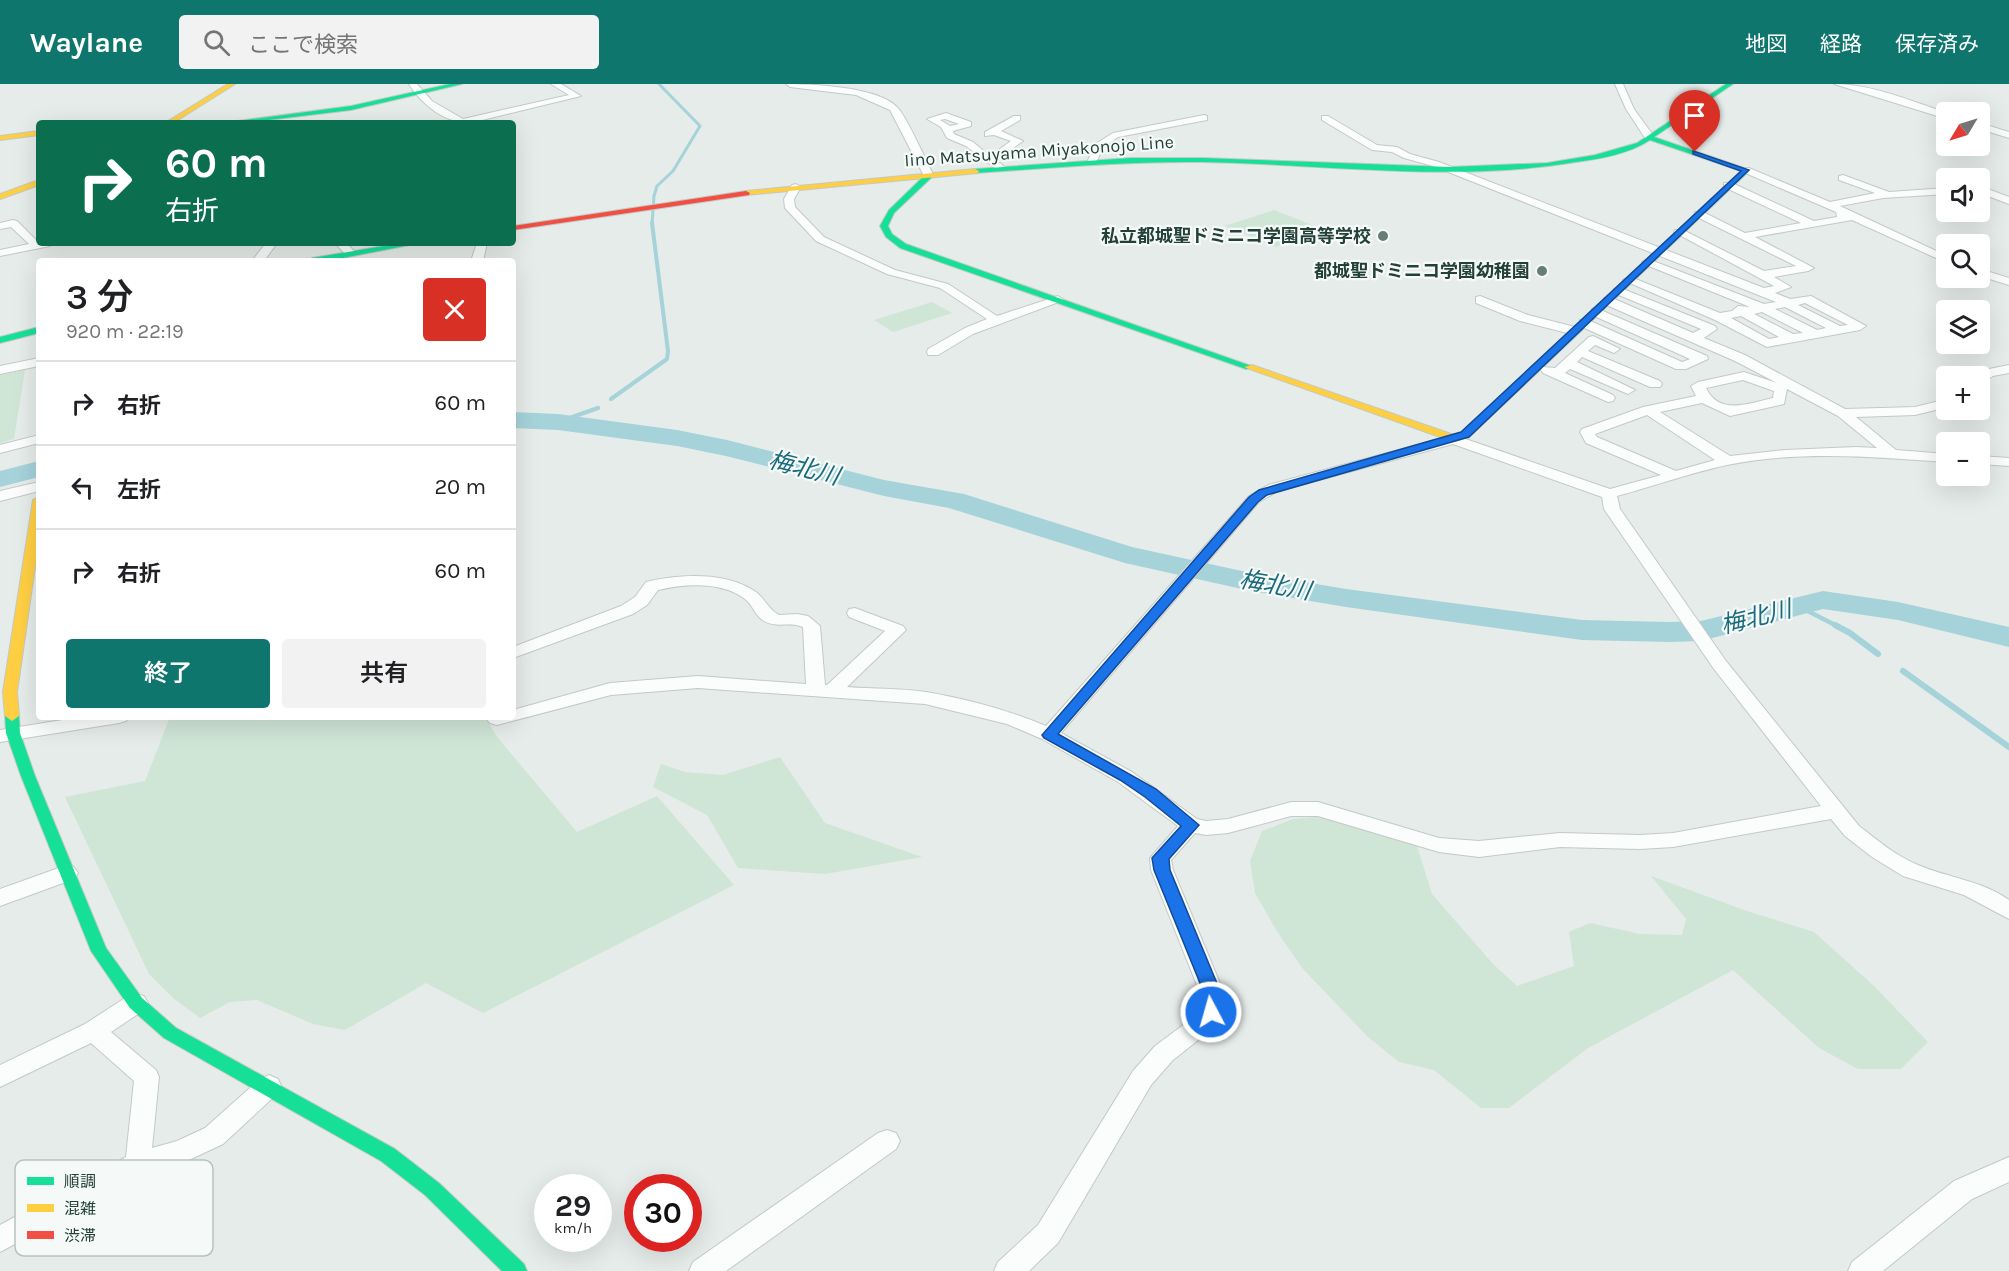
<!DOCTYPE html>
<html lang="ja">
<head>
<meta charset="utf-8">
<style>
  :root { --surface:#fff; --page:#f2f2f2; --text:#202124; --muted:#757577; --line:#e0e0e0; --accent:#0f766e }
  body { margin:0; font-family:Karla,"Noto Sans JP",sans-serif; background:var(--page); color:var(--text); height:100vh; display:flex; flex-direction:column; font-size:22px; white-space:nowrap }
  * { box-sizing:border-box; margin:0 }
  p { font-size:20px; color:var(--muted) }
  .icon { flex:none; width:33px; height:33px; fill:none; stroke:currentColor; stroke-width:2; stroke-linecap:round; stroke-linejoin:round }
  .map { position:relative; flex:1; overflow:hidden }
  .sheet { position:absolute; left:36px; top:174px; width:480px; height:462px; display:flex; flex-direction:column; background:var(--surface); border-radius:6px; box-shadow:0 6px 24px #0002 }
  .sheet>* { flex:none }
  .hud { position:absolute; left:36px; top:36px; width:480px; height:126px; border-radius:6px; box-shadow:0 6px 24px #0002; background:#0b6e4f; color:#fff; overflow:hidden }
  .needle { width:39px; rotate:232deg }
  .controls { position:absolute; left:1936px; top:18px; display:grid; gap:12px }
  .controls a { display:grid; place-items:center; width:54px; height:54px; border-radius:6px; background:var(--surface); box-shadow:0 6px 24px #0002; font-size:30px }
  .speed { position:absolute; left:534px; top:1090px; display:flex; gap:12px; font-size:30px; font-weight:700; text-align:center }
  .speed>* { display:grid; place-content:center; width:78px; height:78px; border-radius:50%; background:var(--surface); box-shadow:0 6px 24px #0002; line-height:1 }
  .speed small { font-size:15px; font-weight:400 }
  .speed .limit { border:9px solid #d22; background:#fff; color:#111 }
  .pin { position:absolute; display:grid; place-items:center; width:51px; height:51px; color:#fff; margin:-62px -26px; border-radius:50% 50% 50% 0; rotate:-45deg; box-shadow:0 0 6px #0007 }
  .pin .icon { rotate:45deg }
  .me { position:absolute; width:66px; margin:-33px; rotate:354deg; stroke-linejoin:round; filter:drop-shadow(0 0 4px #0008) }
  .turn { display:flex; align-items:center; gap:21px; height:126px; padding:0 30px; font-size:27px }
  .turn .icon { width:78px; height:78px; stroke-width:2.5 }
  .turn b { display:block; font-size:42px; line-height:51px }
  .round { display:grid; place-items:center; flex:none; width:63px; height:63px; border-radius:6px; background:var(--page) }
  .summary { display:flex; align-items:center; justify-content:space-between; height:102px; padding:0 30px }
  h1 { font-size:36px; font-weight:600; line-height:45px }
  .action { display:flex; gap:12px; margin-top:auto; padding:12px 30px }
  .action a { flex:1; height:69px; border-radius:6px; background:var(--accent); color:#fff; font-size:24px; font-weight:600; line-height:69px; text-align:center }
  .action a+a { background:var(--page); color:var(--text) }
  ul { padding:0; list-style:none }
  li { display:flex; align-items:center; gap:18px; height:84px; padding:0 30px; border-top:2px solid var(--line) }
  li div { flex:1 }
  li b { display:block; font-size:22px }
  li em { font-style:normal }
  header { display:flex; align-items:center; gap:36px; box-sizing:border-box; height:84px; padding:0 30px; background:var(--accent); color:#fff }
  header strong { font-size:28px }
  nav { display:flex; gap:33px; margin-inline-start:auto; font-size:21px }
  .search { width:420px; height:54px; background:var(--page); display:flex; align-items:center; gap:15px; box-sizing:border-box; padding:0 21px; border-radius:6px; color:var(--muted); font-size:22px }
  .map>svg:first-child { display:block }
  .green { fill:#cfe5d6 }
  .lines { fill:none; stroke-linecap:round; stroke-linejoin:round }
  .stream-far3 { stroke:#a6d2da; stroke-width:3 }
  .stream-far2 { stroke:#a6d2da; stroke-width:4 }
  .stream-far1 { stroke:#a6d2da; stroke-width:4.5 }
  .stream { stroke:#a6d2da; stroke-width:6 }
  .river { fill:#a6d2da; fill-rule:evenodd }
  .street-casing { stroke:#c3c9c6; stroke-width:2 }
  .fast-casing { stroke:#c2c9c6; stroke-width:2 }
  .slow-casing { stroke:#c2c9c6; stroke-width:2 }
  .jam-casing { stroke:#c2c9c6; stroke-width:2 }
  .street { fill:#fbfcfc; fill-rule:evenodd }
  .fast { fill:#16e098; fill-rule:evenodd }
  .slow { fill:#ffcf43; fill-rule:evenodd }
  .jam { fill:#f24e42; fill-rule:evenodd }
  .route { fill:#1a73e8; stroke:#114b97; stroke-width:1.5 }
  .poi-dot { fill:#677d77; stroke:#f5faf8; stroke-width:2 }
  .labels { text-anchor:middle; dominant-baseline:central; stroke-width:4.5; stroke-linejoin:round; paint-order:stroke }
  .far-street-label { font-size:18px; fill:#234139; stroke:#f5faf8 }
  .far-poi-label { font-size:18px; font-weight:bold; fill:#234139; stroke:#f5faf8; text-anchor:end }
  .water-label { font-size:24px; font-style:italic; fill:#1b6b7f; stroke:#f5faf8 }
  .key { fill:#f5faf8; stroke:#b6c2bf; stroke-width:1.5 }
  .key-label { font-size:16px; fill:#234139 }
</style>
</head>
<body>
<header>
<strong>Waylane</strong>
<div class="search"><svg class="icon" aria-label="search" viewBox="0 0 24 24"><circle cx="10" cy="10" r="6"/><path d="M15 15l6 6"/></svg>ここで検索</div>
<nav><a>地図</a><a>経路</a><a>保存済み</a></nav>
</header>
<div class="map">
<svg width="2009" height="1187" viewBox="0 0 2009 1187">
  <rect width="100%" height="100%" fill="#e6ece9"/>
  <!-- green -->
  <g class="green">
    <polygon points="1274,126 1325,146 1276,163 1225,142"/>
    <polygon points="932,218 952,229 893,248 874,236"/>
    <polygon points="25,286 14,355 0,359 0,291"/>
    <polygon points="170,633 485,633 498,654 577,748 657,712 734,801 483,929 426,899 345,946 313,940 257,916 230,918 200,934 173,914 149,890 65,713 145,697"/>
    <polygon points="780,673 825,739 922,773 825,790 738,784 707,731 653,703 661,680 685,688 723,691"/>
    <polygon points="1316,733 1350,738 1417,762 1432,810 1493,880 1517,902 1574,882 1569,848 1590,839 1640,850 1682,851 1686,835 1651,792 1747,827 1814,848 1874,902 1928,958 1901,985 1858,985 1819,964 1733,886 1588,964 1509,1024 1481,1024 1434,986 1399,978 1368,953 1303,885 1278,849 1255,809 1250,777 1262,747 1293,735"/>
  </g>
  <g class="lines">
    <!-- stream-far3 -->
    <polyline class="stream-far3" points="652,141 654,112 657,102 673,87 700,42 659,0"/>
    <!-- stream-far2 -->
    <polyline class="stream-far2" points="611,315 667,275 668,267 652,139"/>
    <!-- stream-far1 -->
    <g class="stream-far1">
      <polyline points="558,338 598,324"/>
      <polyline points="1798,522 1837,542"/>
    </g>
    <!-- stream -->
    <g class="stream">
      <polyline points="1835,541 1850,549 1878,570"/>
      <polyline points="1903,587 2009,663"/>
    </g>
    <!-- river -->
    <g class="river">
      <polygon points="513,328 558,330 677,346 727,356 884,396 964,410 1132,463 1251,489 1346,505 1582,536 1669,538 1701,537 1823,507 1898,518 2009,543 2009,563 1898,536 1823,525 1701,557 1669,558 1582,556 1346,523 1251,507 1125,479 949,424 884,412 726,372 677,362 558,346 513,344"/>
      <polygon points="39,377 39,393 0,403 0,387"/>
    </g>
    <defs>
      <g id="street">
        <path d="M409 0H417L432 17 463 35 569 11 551 0H561L581 12 470 39C445 39 422 21 409 0Z"/>
        <path d="M786 0C813 0 878 3 897 23 907 33 926 77 934 92L929 95 924 92 890 26 856 11 790 3Z"/>
        <polygon points="1615,0 1623,0 1634,25 1655,54 1653,56 1645,54 1626,25"/>
        <path d="M1834 0C1872 0 1911 17 1947 29V35Z"/>
        <path d="M946 29 971 38V42L953 47 954 50 973 58 986 69 997 67 1011 57 994 51 985 52V48L1014 32H1020V36L1001 47 1023 57 1003 71 992 73 1005 83V87H999L966 62 947 54 941 43 927 35ZM945 35 959 40 950 42 940 36Z"/>
        <polygon points="1204,31 1207,32 1207,36 1118,53 1104,63 1095,80 1087,78 1097,59 1113,49"/>
        <path d="M1322 32H1328L1377 61 1397 63 1410 70 1439 78 1764 204 1774 202 1674 148 1675 146H1683L1764 187 1796 182 1695 132V128H1703L1745 149 1801 139 1724 103V99H1732L1814 137 1837 133 1836 128 1743 88V84H1749L1830 118 1875 109 1839 96V92L1843 91 1889 108 1947 104V110L1883 114 1840 122 1947 172V179L1852 136 1755 153 1814 184 1808 187 1774 193 1791 203 1775 209 1790 215 1811 212 1866 242 1860 246 1767 263 1715 236 1623 196 1629 193 1633 194 1720 229 1732 227 1738 222 1750 223 1644 180 1642 178 1648 175 1764 220 1776 218 1433 82 1404 74 1392 68 1372 66 1322 36ZM1805 219 1848 241 1840 242 1798 221ZM1785 223 1826 244 1817 246 1775 225ZM1762 228 1803 249 1793 250 1754 230ZM1741 232 1779 253 1769 255 1731 234Z"/>
        <polygon points="1980,39 2009,48 2009,54 1980,45"/>
        <polygon points="796,100 801,103 794,115 795,123 824,153 895,186 948,200 997,232 1058,212 1064,216 973,250 938,271 928,271 927,268 928,265 965,244 987,235 940,204 887,190 816,157 785,124 784,115 792,101"/>
        <polygon points="1980,102 2009,113 2009,120 1980,109"/>
        <polygon points="13,136 17,137 39,159 55,159 50,162 0,172 0,166 29,160 11,143 0,145 0,139"/>
        <polygon points="266,159 277,159 264,177 252,177"/>
        <polygon points="335,159 346,159 356,169 350,172 346,171"/>
        <polygon points="477,159 487,159 483,177 471,177"/>
        <polygon points="1980,185 2009,194 2009,201 1980,192"/>
        <path d="M1618 203 1715 242 1717 245 1704 254 1745 271 1845 325 1915 323 1947 315V323L1915 331 1856 333 1896 366 1947 370V378C1874 373 1800 366 1727 381 1690 389 1654 402 1617 412L1620 425 1726 577 1859 742C1877 756 1896 772 1918 781 1948 794 1981 796 2009 816V835L1964 811 1903 792 1872 773 1845 752 1831 735 1673 763 1640 765 1560 763 1479 773 1439 768 1318 732H1291L1228 749 1206 751 1195 749 1171 776 1173 786 1224 909 1223 928 1219 935 1202 953 1173 976 1151 1001 1058 1159 1029 1187H994L998 1178 1038 1141 1133 987 1155 962 1186 939 1200 925V909L1151 786 1150 774 1178 742 1118 698 1042 655 1007 640 925 620 698 604 611 611 497 641 490 639 485 633H513V626L610 599 698 592 806 600 803 543 800 542C788 538 776 544 764 537 755 532 753 521 745 515 721 497 685 500 658 506L647 521 633 530 513 574V563L621 522 635 513 646 498C679 490 726 487 756 508 765 515 769 526 779 531L797 530 808 532 820 542 825 601H827L885 547 849 533 847 529 849 525 855 524 903 542 906 546 847 603C873 605 900 604 926 608 967 615 1008 626 1046 642L1249 412 1268 401 1454 351 1610 405 1661 391 1586 359 1580 348 1582 345 1643 323 1696 312 1691 302 1698 298 1744 288 1777 299 1735 277 1604 220V214H1612L1693 249 1701 245 1614 209V205ZM1743 296 1774 307 1773 314C1750 319 1719 332 1706 304ZM1787 305 1838 332 1877 364 1856 363 1785 366 1730 372 1660 328 1702 319 1730 332 1784 320ZM1647 331 1715 376 1676 387 1597 353 1595 350ZM1453 360 1602 413 1604 425 1714 585 1821 722 1673 749 1640 751 1560 749 1479 757 1439 754 1318 718H1291L1228 735 1206 737 1197 735 1132 688 1061 649 1259 418 1278 407Z"/>
        <polygon points="1480,212 1528,231 1579,244 1581,247 1575,251 1520,237 1476,219 1476,213"/>
        <polygon points="1596,224 1707,272 1708,275 1686,285 1676,285 1580,242 1580,236 1588,236 1682,278 1690,275 1592,231 1592,225"/>
        <polygon points="1593,252 1620,265 1614,269 1595,261 1588,267 1660,297 1662,300 1660,303 1650,303 1582,273 1577,278 1635,306 1628,310 1570,285 1565,289 1613,311 1615,314 1613,317 1608,318 1543,289 1541,286 1543,283 1555,284 1589,253"/>
        <polygon points="39,274 39,282 0,290 0,282"/>
        <polygon points="2009,281 2009,289 1993,292 1980,301 1980,292 1977,292 1984,286"/>
        <polygon points="39,351 39,359 0,369 0,361"/>
        <polygon points="1980,372 2009,374 2009,382 1980,380"/>
        <polygon points="39,398 39,407 0,417 0,407"/>
        <polygon points="81,633 128,633 126,637 119,639 0,658 0,646"/>
        <polygon points="67,781 74,783 78,789 74,795 0,822 0,805"/>
        <polygon points="136,910 144,912 148,919 144,926 111,948 156,986 159,993 152,1064 177,1057 205,1044 260,995 269,991 278,995 281,1002 278,1009 223,1060 191,1075 144,1090 0,1168 0,1141 126,1073 134,997 91,959 0,1003 0,981 85,940 128,912"/>
        <polygon points="887,1046 896,1049 900,1057 896,1065 726,1187 689,1187 693,1178 878,1049"/>
        <polygon points="2009,1073 2009,1098 1972,1115 1883,1187 1848,1187 1852,1178 1954,1097"/>
      </g>
      <g id="fast">
        <polygon points="450,0 462,0 351,26 243,39 223,39 351,22"/>
        <path d="M1726 0H1733L1654 53 1750 86 1542 284H1536V280L1741 87 1650 56C1629 70 1600 75 1576 78 1453 99 1326 80 1203 78 1126 77 1051 84 975 89L971 87 975 85 1130 74H1203L1450 83 1547 79 1595 71 1637 59Z"/>
        <polygon points="926,90 933,92 894,129 888,142 892,150 906,160 1254,283 1246,285 900,164 886,153 880,142 889,126"/>
        <polygon points="402,159 420,159 327,177 308,177 312,174"/>
        <polygon points="39,243 39,249 0,259 0,253"/>
        <polygon points="12,627 19,632 20,649 35,692 106,864 142,914 176,944 395,1065 439,1099 524,1180 527,1187 502,1187 425,1111 381,1077 164,954 130,924 91,867 21,692 6,649 5,632"/>
      </g>
      <g id="slow">
        <polygon points="228,0 235,0 173,39 165,39"/>
        <polygon points="39,47 39,51 0,56 0,52"/>
        <polygon points="975,85 979,87 978,89 746,111 742,109 746,107"/>
        <polygon points="39,96 39,101 0,115 0,110"/>
        <polygon points="1539,279 1542,280 1542,284 1469,353 1454,358 1244,283 1252,281 1454,351 1461,349"/>
        <polygon points="39,413 39,455 17,608 19,632 12,637 5,632 3,608 33,416"/>
      </g>
      <polygon id="jam" points="746,107 750,109 749,111 513,146 513,142"/>
    </defs>
    <!-- street casing -->
    <use href="#street" class="street-casing"/>
    <!-- fast casing -->
    <use href="#fast" class="fast-casing"/>
    <!-- slow casing -->
    <use href="#slow" class="slow-casing"/>
    <!-- jam casing -->
    <use href="#jam" class="jam-casing"/>
    <!-- street -->
    <use href="#street" class="street"/>
    <!-- fast -->
    <use href="#fast" class="fast"/>
    <!-- slow -->
    <use href="#slow" class="slow"/>
    <!-- jam -->
    <use href="#jam" class="jam"/>
  </g>
  <!-- route -->
  <polygon class="route" points="1693,67 1749,86 1469,353 1267,411 1258,418 1058,650 1156,705 1199,741 1169,775 1170,786 1221,909 1217,933 1211,935 1205,933 1202,928 1204,909 1154,786 1152,774 1181,742 1145,713 1120,696 1044,654 1042,651 1249,413 1259,406 1461,348 1741,87 1693,70"/>
  <!-- markers -->
  <g class="poi-dot">
    <circle cx="1383" cy="152" r="6"/>
    <circle cx="1542" cy="187" r="6"/>
  </g>
  <g class="labels">
    <!-- far-street labels -->
    <g class="far-street-label">
      <text transform="translate(1039 67) rotate(-4)">Iino Matsuyama Miyakonojo Line</text>
    </g>
    <!-- far-poi labels -->
    <g class="far-poi-label">
      <text x="1371" y="152">私立都城聖ドミニコ学園高等学校</text>
      <text x="1530" y="187">都城聖ドミニコ学園幼稚園</text>
    </g>
    <!-- water labels -->
    <g class="water-label">
      <text transform="translate(804 384) rotate(14)">梅北川</text>
      <text transform="translate(1275 501) rotate(10)">梅北川</text>
      <text transform="translate(1756 533) rotate(-14)">梅北川</text>
    </g>
  </g>
  <!-- legend -->
  <rect x="15" y="1076" width="198" height="96" rx="9" class="key"/>
  <rect x="27" y="1093" width="27" height="8" fill="#16e098"/>
  <rect x="27" y="1120" width="27" height="8" fill="#ffcf43"/>
  <rect x="27" y="1147" width="27" height="8" fill="#f24e42"/>
  <g class="key-label">
    <text x="64" y="1103">順調</text>
    <text x="64" y="1130">混雑</text>
    <text x="64" y="1157">渋滞</text>
  </g>
</svg>
<div class="controls">
<a><svg class="needle" viewBox="-14 -14 28 28"><path d="M0-13l5 13h-10z" fill="#e53935"/><path d="M0 13l5-13h-10z" fill="#757577"/></svg></a>
<a><svg class="icon" aria-label="sound" viewBox="0 0 24 24"><path d="M4 9h4l5-4v14l-5-4H4zM17 9q2 3 0 6"/></svg></a>
<a><svg class="icon" aria-label="search" viewBox="0 0 24 24"><circle cx="10" cy="10" r="6"/><path d="M15 15l6 6"/></svg></a>
<a><svg class="icon" aria-label="layers" viewBox="0 0 24 24"><path d="M12 4l9 5-9 5-9-5zM3 14l9 5 9-5"/></svg></a>
<a>+</a>
<a>−</a>
</div>
<div class="speed"><div>29<small>km/h</small></div><div class="limit">30</div></div>
<div class="pin" style="left:1695px;top:68px;background:#d93025"><svg class="icon" aria-label="arrive" viewBox="0 0 24 24"><path d="M6 21V4h12l-3 4 3 4H6"/></svg></div>
<svg class="me" style="left:1211px;top:928px" viewBox="-20 -20 40 40"><circle r="17" fill="#1a73e8" stroke="#fff" stroke-width="3"/><path d="M0-11L8 9 0 5-8 9z" fill="#fff"/></svg>
<div class="hud">
<div class="turn"><svg class="icon" aria-label="right" viewBox="0 0 24 24"><path d="M7 20v-9h11M14 6l5 5-5 5"/></svg><div><b>60 m</b>右折</div></div>
</div>
<section class="sheet">
<div class="summary"><div><h1>3 分</h1><p>920 m · 22:19</p></div><a class="round" style="background:#d93025;color:#fff"><svg class="icon" aria-label="close" viewBox="0 0 24 24"><path d="M6 6l12 12M18 6L6 18"/></svg></a></div>
<ul>
<li><svg class="icon" aria-label="right" viewBox="0 0 24 24"><path d="M7 20v-9h11M14 6l5 5-5 5"/></svg><div><b>右折</b></div><em>60 m</em></li>
<li><svg class="icon" aria-label="left" viewBox="0 0 24 24"><path d="M17 20v-9H6M10 6l-5 5 5 5"/></svg><div><b>左折</b></div><em>20 m</em></li>
<li><svg class="icon" aria-label="right" viewBox="0 0 24 24"><path d="M7 20v-9h11M14 6l5 5-5 5"/></svg><div><b>右折</b></div><em>60 m</em></li>
</ul>
<div class="action"><a>終了</a><a>共有</a></div>
</section>
</div>
</body>
</html>
